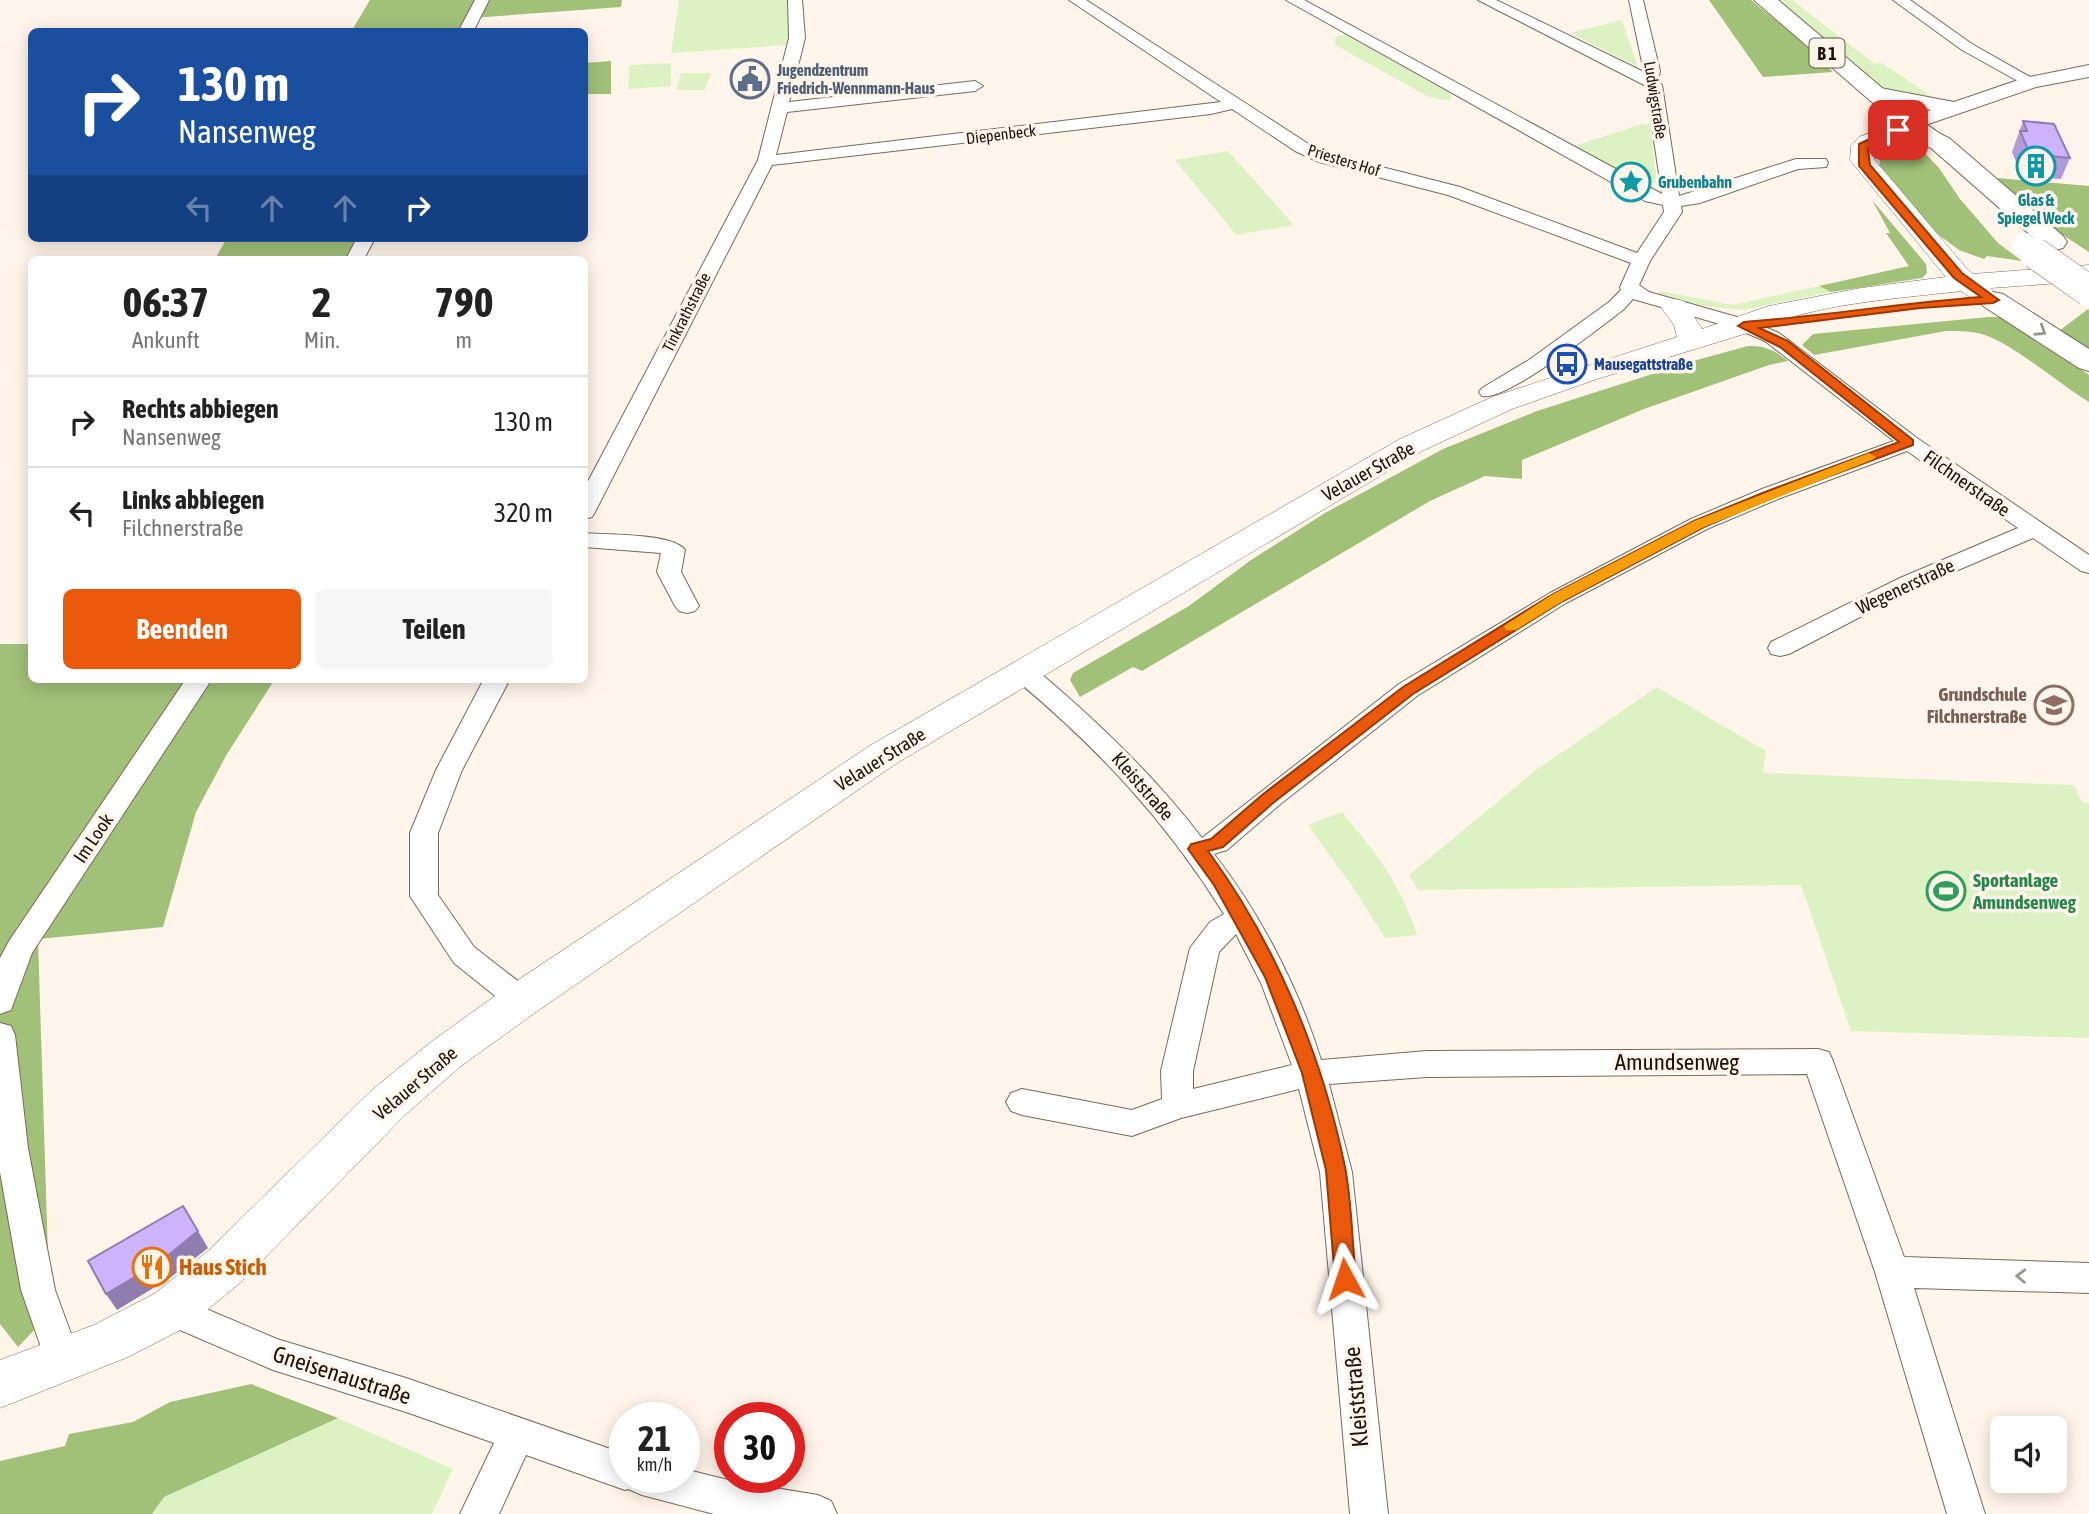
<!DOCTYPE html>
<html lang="de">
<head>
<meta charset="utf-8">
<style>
  :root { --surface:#fff; --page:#f6f6f6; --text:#222; --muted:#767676; --line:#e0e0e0; --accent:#ea580c }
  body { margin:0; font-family:"Asap Condensed",sans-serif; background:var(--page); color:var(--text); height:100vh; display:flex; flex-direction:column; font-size:26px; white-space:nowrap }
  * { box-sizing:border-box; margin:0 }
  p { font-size:23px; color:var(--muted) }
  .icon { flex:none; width:38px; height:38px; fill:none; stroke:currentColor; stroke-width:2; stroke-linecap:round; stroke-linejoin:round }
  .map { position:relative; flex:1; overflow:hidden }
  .sheet { position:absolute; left:28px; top:256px; width:560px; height:427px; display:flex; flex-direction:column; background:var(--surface); border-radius:10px; box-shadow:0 4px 18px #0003 }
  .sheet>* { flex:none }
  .guide { position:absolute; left:28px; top:28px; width:560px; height:214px; border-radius:10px; box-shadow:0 4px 18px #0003; background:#1a4fa0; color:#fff; overflow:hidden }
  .controls { position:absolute; left:1990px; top:1416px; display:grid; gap:14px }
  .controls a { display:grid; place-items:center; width:77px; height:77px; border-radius:10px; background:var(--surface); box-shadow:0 4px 18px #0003; font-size:35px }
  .speed { position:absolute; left:609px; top:1402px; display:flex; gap:14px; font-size:35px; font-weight:700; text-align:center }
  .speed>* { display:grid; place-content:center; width:91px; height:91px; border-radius:50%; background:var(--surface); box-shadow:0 4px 18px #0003; line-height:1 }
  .speed small { font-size:18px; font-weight:400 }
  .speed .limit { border:10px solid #d22; background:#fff; color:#111 }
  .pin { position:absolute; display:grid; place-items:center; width:60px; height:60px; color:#fff; margin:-30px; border-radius:14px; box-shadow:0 4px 10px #0006 }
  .me { position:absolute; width:77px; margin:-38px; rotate:355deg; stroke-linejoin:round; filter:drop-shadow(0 0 5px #0008) }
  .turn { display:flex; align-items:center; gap:24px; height:147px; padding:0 35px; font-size:32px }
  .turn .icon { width:91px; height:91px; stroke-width:2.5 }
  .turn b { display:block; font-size:49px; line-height:60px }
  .lanes { display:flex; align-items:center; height:66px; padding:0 35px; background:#0003; justify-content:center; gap:35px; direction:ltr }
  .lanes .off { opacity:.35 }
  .eta { display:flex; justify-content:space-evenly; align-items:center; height:119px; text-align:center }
  .eta b { font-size:42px; font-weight:700; line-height:49px }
  .button { display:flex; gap:14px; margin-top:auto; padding:14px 35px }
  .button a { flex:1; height:80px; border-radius:10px; background:var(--accent); color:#fff; font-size:28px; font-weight:700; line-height:80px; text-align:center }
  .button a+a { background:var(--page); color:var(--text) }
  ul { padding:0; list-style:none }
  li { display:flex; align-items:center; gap:21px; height:91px; padding:0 35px; border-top:2px solid var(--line) }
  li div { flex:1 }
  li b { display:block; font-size:26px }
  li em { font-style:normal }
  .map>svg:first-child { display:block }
  .green { fill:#ddf2c3 }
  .forest { fill:#a1c078 }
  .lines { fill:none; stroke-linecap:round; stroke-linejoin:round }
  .minor-casing { stroke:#786a5b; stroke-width:2 }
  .tertiary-casing { stroke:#786a5b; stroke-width:2 }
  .secondary-casing { stroke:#786a5b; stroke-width:1 }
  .primary-casing { stroke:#786a5b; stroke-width:2 }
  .motorway-casing { stroke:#786a5b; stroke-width:2 }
  .minor { fill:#fff; fill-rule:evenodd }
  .tertiary { fill:#fff; fill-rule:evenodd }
  .secondary { fill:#fff; fill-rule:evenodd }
  .primary { fill:#fff; fill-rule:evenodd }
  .motorway { fill:#fff; fill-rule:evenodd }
  .motorway-bridge-far1-casing { stroke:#786a5b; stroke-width:24; stroke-linecap:butt }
  .motorway-bridge-casing { stroke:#786a5b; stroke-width:32; stroke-linecap:butt }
  .motorway-bridge-far1 { stroke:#fff; stroke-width:24 }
  .motorway-bridge { stroke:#fff; stroke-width:31 }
  .wall { fill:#b09ad8 }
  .shaded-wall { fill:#907db0 }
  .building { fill:#cdb3fb; stroke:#907db0; stroke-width:2 }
  .oneway { stroke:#989592 }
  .route { fill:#ea580c; stroke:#983908; stroke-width:2 }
  .slow { fill:#f59e0b }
  .labels { text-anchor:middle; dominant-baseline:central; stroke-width:7; stroke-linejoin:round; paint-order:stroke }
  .far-service-label { font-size:16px; font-weight:bold; fill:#4e5e75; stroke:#fff5ea; text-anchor:start }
  .far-street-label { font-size:16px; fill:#19130d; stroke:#fff5ea }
  .far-culture-label { font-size:16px; font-weight:bold; fill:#0d838f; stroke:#fff5ea; text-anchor:start }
  .far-transit-label { font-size:16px; font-weight:bold; fill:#164399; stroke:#fff5ea; text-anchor:start }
  .shield { fill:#fff5ea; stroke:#5e574f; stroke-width:2 }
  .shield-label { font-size:18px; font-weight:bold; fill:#19130d }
  .street-label { font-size:19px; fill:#19130d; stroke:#fff5ea }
  .education-label { font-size:19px; font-weight:bold; fill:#785e54; stroke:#fff5ea; text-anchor:end }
  .leisure-label { font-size:19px; font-weight:bold; fill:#27864d; stroke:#fff5ea; text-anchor:start }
  .near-street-label { font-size:23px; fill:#19130d; stroke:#fff5ea }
  .near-food-label { font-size:23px; font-weight:bold; fill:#c56008; stroke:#fff5ea; text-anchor:start }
</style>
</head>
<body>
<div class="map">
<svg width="2089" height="1514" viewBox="0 0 2089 1514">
  <rect width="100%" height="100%" fill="#fff5ea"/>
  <!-- green -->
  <g class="green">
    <polygon points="679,0 790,0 788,45 671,53"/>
    <polygon points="1776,0 1792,0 1875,64 1882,63 1940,102 1891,93 1879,87"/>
    <polygon points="1622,20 1638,67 1570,33"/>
    <polygon points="1346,34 1451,94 1452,99 1443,100 1429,97 1335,45 1335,37"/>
    <polygon points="671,63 671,86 628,89 629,65"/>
    <polygon points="681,73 711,73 705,90 676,90"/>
    <polygon points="1642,124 1650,125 1657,183 1639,184 1571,147"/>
    <polygon points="1228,151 1294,225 1236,235 1175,160"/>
    <polygon points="1819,286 1831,292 1743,310 1699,305 1658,294 1660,291 1733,305"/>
    <polygon points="1657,687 1766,751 1763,773 2074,785 2082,802 2089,803 2089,1038 1851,1031 1801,885 1418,890 1409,875 1536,770"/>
    <path d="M1342 812C1376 854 1400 881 1417 935L1385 938 1354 889 1308 825Z"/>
    <polygon points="338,1418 453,1469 432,1514 152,1514 164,1497"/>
  </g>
  <!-- forest -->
  <g class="forest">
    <polygon points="370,0 622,0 621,7 471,18 463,31 351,32"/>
    <polygon points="1709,0 1751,0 1806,45 1833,72 1763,77"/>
    <polygon points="611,61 611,94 585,94 585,63"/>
    <polygon points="1888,142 1918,146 1939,168 1960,199 1998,243 2022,261 1987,256 1984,259 1959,250 1936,233 1880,168 1879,150"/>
    <polygon points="1997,178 2089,186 2089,252 2032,215"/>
    <polygon points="1872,200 1926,264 1927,273 1922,278 1831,292 1819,286 1909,266 1886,233 1890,233"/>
    <polygon points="227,238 360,238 349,259 215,259"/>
    <polygon points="2088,309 2089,310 2089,354 2059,331"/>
    <path d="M1988 317H2004L2089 375V402C2059 384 2016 346 1985 335 1973 331 1959 331 1946 331L1814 355 1802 345 1813 334Z"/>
    <path d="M1748 346C1764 345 1776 351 1788 361L1769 365 1644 409 1522 460V479L1485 476 1430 501 1142 671 1133 667 1080 697 1070 680 1073 673 1189 606 1251 560 1325 513 1443 449 1537 411 1693 361Z"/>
    <polygon points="0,644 31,644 32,679 275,679 227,754 196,812 163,927 38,939 49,1287 38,1326 18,1347 0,1324"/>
    <polygon points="251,1384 338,1418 164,1497 152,1514 0,1514 0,1461 65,1446 69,1434 133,1422 170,1402"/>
  </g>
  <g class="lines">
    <defs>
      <g id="minor">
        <polygon points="475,0 489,0 473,32 458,32"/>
        <path d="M788 0H802L805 38 789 102 975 81 983 86 975 91 787 112 776 155 1221 102 1069 0H1086L1307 143 1331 154 1460 187 1637 253 1664 212 1663 205 1645 201 1286 0H1304L1662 194 1646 86 1478 0H1496L1644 72 1629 0H1643L1660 71 1658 80 1662 85 1679 196 1796 159H1826L1828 163 1826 167 1798 169 1700 203 1681 206 1682 212 1650 261 1639 285 1649 292 1751 321 1779 333 1917 438 2089 555V573L2081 571 2033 538 1916 588 1789 654 1780 656 1771 654 1768 648 1771 642 1900 578 2018 528 1907 451 1778 499 1707 529 1566 603 1417 696 1278 806 1227 850 1214 854C1260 913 1299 988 1321 1060L1427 1051 1818 1049 1829 1052 1833 1061 1904 1257 2089 1263V1293L1914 1288 1985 1514H1947L1875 1272 1807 1074 1427 1077 1329 1084 1352 1172 1388 1514H1350L1320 1172 1299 1089 1181 1118 1132 1136 1022 1115 1011 1111 1006 1102 1011 1093 1022 1089 1132 1110 1162 1099 1161 1071 1190 948 1210 922 1224 914C1166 821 1099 749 1015 679L1012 673 1015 667 1024 665 1033 667C1095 719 1152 773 1202 838L1399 684 1550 593 1691 519 1762 489 1894 441 1765 341 1737 329 1633 299 1623 310C1599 328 1506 402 1482 396L1479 392 1482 388 1529 360 1609 302 1621 290 1620 287 1631 263 1448 195 1319 162 1295 151 1232 109 1211 114 772 165 595 512 592 517 584 519V489L758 160 789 38ZM1236 934 1261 983 1292 1065 1193 1089V1071L1219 952Z"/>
        <polygon points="1893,0 1910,0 1972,44 2039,82 2037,85 2025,85 1962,50"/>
        <polygon points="357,238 375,238 364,259 346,259"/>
        <path d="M584 533C606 535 673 533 685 550L681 572 699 606 695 611 687 613 679 611 675 606 657 572 661 553 584 547Z"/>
        <polygon points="186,679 212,679 32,953 11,1010 0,1014 0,958 9,941"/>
        <polygon points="484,679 510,679 462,770 438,833 438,895 474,947 532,992 536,1000 532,1008 521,1012 510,1008 454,963 410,896 410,833 436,770"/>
        <polygon points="0,1023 11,1026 15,1035 28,1148 55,1290 81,1361 76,1373 63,1378 50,1373 21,1290 0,1172"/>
        <polygon points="171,1294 277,1339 406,1378 625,1454 625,1477 684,1477 684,1469 732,1481 818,1495 831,1501 837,1514 714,1514 642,1495 628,1489 625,1490 526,1455 499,1514 460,1514 494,1443 406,1412 273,1370 159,1321 154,1310 159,1299"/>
      </g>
      <polygon id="tertiary" points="2089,65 2089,77 2036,87 1911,130 1904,128 1901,124 1904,120 1931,110 1868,97 1865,93 1868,89 1875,87 1954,102 2024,78"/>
      <path id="secondary" d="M1911 117 1919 119 1922 124 1919 129 1875 147 1874 159 1967 269 1973 274 2089 265V281L1991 288 1993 292 1989 298C1977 301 1971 298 1961 291 1895 299 1815 303 1754 331L1597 379 1512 409 1422 451 897 763 536 1012 461 1066 405 1115 241 1282 188 1326 128 1357 0 1408V1360L94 1325 154 1294 207 1252 373 1089 431 1042 506 988 871 745 1400 439 1492 397 1677 337 1674 325 1661 307 1664 301 1674 299 1684 301 1702 329 1769 306 1861 288 1946 277 1850 160 1851 146 1859 137Z"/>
      <polygon id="primary" points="1754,0 1778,0 1919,119 1923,124 1919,129 1911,131 1903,129"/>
      <g id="motorway">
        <path d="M1911 117C1925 120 1935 133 1949 138L2063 236 2067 242 2063 248 2054 250 2045 248 1931 148C1919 144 1907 135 1899 124L1903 119Z"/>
        <polygon points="1993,292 2003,294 2089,349 2089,371 2079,368 1983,306 1979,300 1983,294"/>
      </g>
    </defs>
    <!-- minor casing -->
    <use href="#minor" class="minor-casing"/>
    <!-- tertiary casing -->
    <use href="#tertiary" class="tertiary-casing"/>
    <!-- secondary casing -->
    <use href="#secondary" class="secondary-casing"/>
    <!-- primary casing -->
    <use href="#primary" class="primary-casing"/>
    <!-- motorway casing -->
    <use href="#motorway" class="motorway-casing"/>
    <!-- minor -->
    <use href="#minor" class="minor"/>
    <!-- tertiary -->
    <use href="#tertiary" class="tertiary"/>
    <!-- secondary -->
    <use href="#secondary" class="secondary"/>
    <!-- primary -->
    <use href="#primary" class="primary"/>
    <!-- motorway -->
    <use href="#motorway" class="motorway"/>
    <defs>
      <polyline id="motorway-bridge-far1" points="2024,245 2038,255"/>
      <polyline id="motorway-bridge" points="2035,253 2089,291"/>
    </defs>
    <!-- motorway-bridge-far1 casing -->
    <use href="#motorway-bridge-far1" class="motorway-bridge-far1-casing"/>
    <!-- motorway-bridge casing -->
    <use href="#motorway-bridge" class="motorway-bridge-casing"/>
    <!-- motorway-bridge-far1 -->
    <use href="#motorway-bridge-far1" class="motorway-bridge-far1"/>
    <!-- motorway-bridge -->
    <use href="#motorway-bridge" class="motorway-bridge"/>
  </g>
  <!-- wall -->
  <polygon class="wall" points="2023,121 2070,158 2061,179 2022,176 2012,152"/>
  <!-- shaded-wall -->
  <polygon class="shaded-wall" points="198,1231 208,1248 170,1278 117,1310 106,1294"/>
  <!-- building -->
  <g class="building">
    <polygon points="2023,121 2054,124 2070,158 2030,154 2020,131 2027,131"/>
    <polygon points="183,1206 198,1231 160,1262 106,1294 88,1261"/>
  </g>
  <!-- one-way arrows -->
  <defs><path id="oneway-chevron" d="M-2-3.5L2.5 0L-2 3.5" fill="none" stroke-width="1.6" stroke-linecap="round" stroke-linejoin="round" transform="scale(1.75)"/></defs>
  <g class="oneway">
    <use href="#oneway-chevron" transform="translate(2041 331) rotate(33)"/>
    <use href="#oneway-chevron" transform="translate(2021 1276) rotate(-178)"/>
  </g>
  <!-- route -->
  <path class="route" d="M1894 128 1903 130 1868 148 1870 165 1962 273 1999 300 1993 303 1920 308 1759 328 1788 341 1913 440V445L1774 497 1704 527 1563 601 1413 694 1273 803 1223 847 1208 851C1276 944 1322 1055 1345 1167 1352 1203 1352 1242 1356 1279L1353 1285 1345 1288 1338 1285 1335 1279 1326 1170 1302 1073 1265 977 1214 885 1188 849 1191 844 1211 839 1262 795 1403 687 1553 594 1694 521 1765 492 1899 442 1780 347 1738 326 1744 322C1824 316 1902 303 1981 297L1954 278 1859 166V144Z"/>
  <!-- slow -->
  <polygon class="slow" points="1869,453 1876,457 1874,459 1704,527 1563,601 1516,630 1506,630 1504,626 1553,594 1694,521"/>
  <!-- icons -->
  <defs>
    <symbol id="civic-ring" viewBox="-11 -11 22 22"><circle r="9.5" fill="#fff5ea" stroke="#5c6f8a" stroke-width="1.5"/><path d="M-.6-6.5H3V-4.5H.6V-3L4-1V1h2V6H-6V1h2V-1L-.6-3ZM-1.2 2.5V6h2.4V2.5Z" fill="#5c6f8a"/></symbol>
    <symbol id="building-ring" viewBox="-11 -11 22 22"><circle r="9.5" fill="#fff5ea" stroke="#0f9aa8" stroke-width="1.5"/><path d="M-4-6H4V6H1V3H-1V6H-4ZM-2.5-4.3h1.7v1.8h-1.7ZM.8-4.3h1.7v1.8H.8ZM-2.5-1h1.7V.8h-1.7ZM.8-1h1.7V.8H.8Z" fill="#0f9aa8"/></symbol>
    <symbol id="sight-ring" viewBox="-11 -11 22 22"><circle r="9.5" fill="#fff5ea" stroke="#0f9aa8" stroke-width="1.5"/><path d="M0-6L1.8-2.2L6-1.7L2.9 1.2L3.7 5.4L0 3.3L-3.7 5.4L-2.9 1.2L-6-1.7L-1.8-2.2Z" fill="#0f9aa8"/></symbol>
    <symbol id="bus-ring" viewBox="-11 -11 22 22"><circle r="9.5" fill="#fff5ea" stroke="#1a4fb4" stroke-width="1.5"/><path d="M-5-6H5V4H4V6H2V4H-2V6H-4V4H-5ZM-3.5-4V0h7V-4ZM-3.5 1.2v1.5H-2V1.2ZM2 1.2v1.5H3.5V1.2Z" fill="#1a4fb4"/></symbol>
    <symbol id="school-ring" viewBox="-11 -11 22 22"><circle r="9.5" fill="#fff5ea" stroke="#8d6e63" stroke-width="1.5"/><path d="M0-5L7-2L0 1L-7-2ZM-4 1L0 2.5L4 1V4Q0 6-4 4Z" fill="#8d6e63"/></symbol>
    <symbol id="stadium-ring" viewBox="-11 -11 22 22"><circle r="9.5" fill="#fff5ea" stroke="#2e9e5b" stroke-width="1.5"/><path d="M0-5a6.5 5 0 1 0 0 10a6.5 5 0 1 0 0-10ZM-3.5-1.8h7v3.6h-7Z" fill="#2e9e5b"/></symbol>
    <symbol id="restaurant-ring" viewBox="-11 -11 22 22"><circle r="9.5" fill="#fff5ea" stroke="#e8710a" stroke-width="1.5"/><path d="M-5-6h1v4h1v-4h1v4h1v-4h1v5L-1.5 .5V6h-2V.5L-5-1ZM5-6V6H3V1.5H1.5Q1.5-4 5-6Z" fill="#e8710a"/></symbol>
  </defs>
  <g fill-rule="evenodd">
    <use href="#civic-ring" x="728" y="57" width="44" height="44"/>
    <use href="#building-ring" x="2014" y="144" width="44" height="44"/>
    <use href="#sight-ring" x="1609" y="160" width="44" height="44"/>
    <use href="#bus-ring" x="1545" y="342" width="44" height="44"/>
    <use href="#school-ring" x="2032" y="683" width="44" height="44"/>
    <use href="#stadium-ring" x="1924" y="869" width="44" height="44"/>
    <use href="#restaurant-ring" x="130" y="1245" width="44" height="44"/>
  </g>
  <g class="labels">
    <!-- far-service labels -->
    <g class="far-service-label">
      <text x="777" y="70">Jugendzentrum<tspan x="777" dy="18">Friedrich-Wennmann-Haus</tspan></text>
    </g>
    <!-- far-street labels -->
    <g class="far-street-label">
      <text transform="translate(1656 100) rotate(81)">Ludwigstraße</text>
      <text transform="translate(1001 134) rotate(-7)">Diepenbeck</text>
      <text transform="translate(1344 160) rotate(17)">Priesters Hof</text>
      <text transform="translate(686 312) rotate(-63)">Tinkrathstraße</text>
    </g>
    <!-- far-culture labels -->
    <g class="far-culture-label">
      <text x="1658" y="182">Grubenbahn</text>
      <text x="2036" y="200" text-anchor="middle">Glas &amp;<tspan x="2036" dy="18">Spiegel Weck</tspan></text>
    </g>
    <!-- far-transit labels -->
    <g class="far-transit-label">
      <text x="1594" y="364">Mausegattstraße</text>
    </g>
    <!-- shield labels -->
    <rect class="shield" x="1809.5" y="38.5" width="35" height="29" rx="5"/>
    <g class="shield-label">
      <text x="1827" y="53">B 1</text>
    </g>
    <!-- street labels -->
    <g class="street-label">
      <text transform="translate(1368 471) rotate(-29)">Velauer Straße</text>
      <text transform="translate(1967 483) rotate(35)">Filchnerstraße</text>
      <text transform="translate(1905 586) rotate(-25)">Wegenerstraße</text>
      <text transform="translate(880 759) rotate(-32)">Velauer Straße</text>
      <text transform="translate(1143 786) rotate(49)">Kleiststraße</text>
      <text transform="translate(93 838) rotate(-56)">Im Look</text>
      <text transform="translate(415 1083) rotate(-40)">Velauer Straße</text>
    </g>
    <!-- education labels -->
    <g class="education-label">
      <text x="2027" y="694">Grundschule<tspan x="2027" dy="22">Filchnerstraße</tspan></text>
    </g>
    <!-- leisure labels -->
    <g class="leisure-label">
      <text x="1973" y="880">Sportanlage<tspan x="1973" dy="22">Amundsenweg</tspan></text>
    </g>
    <!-- near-street labels -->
    <g class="near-street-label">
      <text x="1677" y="1062">Amundsenweg</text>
      <text transform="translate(342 1375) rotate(18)">Gneisenaustraße</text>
      <text transform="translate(1356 1397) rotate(-95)">Kleiststraße</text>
    </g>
    <!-- near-food labels -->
    <g class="near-food-label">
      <text x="179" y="1267">Haus Stich</text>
    </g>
  </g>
</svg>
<div class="controls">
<a><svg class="icon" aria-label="sound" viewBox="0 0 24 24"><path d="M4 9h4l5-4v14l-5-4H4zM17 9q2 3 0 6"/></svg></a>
</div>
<div class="speed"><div>21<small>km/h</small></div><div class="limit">30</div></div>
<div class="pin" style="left:1898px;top:130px;background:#d93025"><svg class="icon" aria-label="arrive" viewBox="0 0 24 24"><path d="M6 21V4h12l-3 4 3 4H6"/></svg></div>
<svg class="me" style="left:1345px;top:1279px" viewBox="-20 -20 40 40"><path d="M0-17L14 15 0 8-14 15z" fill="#ea580c" stroke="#fff" stroke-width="4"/></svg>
<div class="guide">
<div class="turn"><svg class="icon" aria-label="right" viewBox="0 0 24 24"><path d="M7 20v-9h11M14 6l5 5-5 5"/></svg><div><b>130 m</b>Nansenweg</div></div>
<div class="lanes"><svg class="icon off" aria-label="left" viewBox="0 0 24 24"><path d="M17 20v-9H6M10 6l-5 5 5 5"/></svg><svg class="icon off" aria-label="ahead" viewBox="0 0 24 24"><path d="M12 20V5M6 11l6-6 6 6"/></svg><svg class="icon off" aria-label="ahead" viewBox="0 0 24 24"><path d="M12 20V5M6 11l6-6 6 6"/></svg><svg class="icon" aria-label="right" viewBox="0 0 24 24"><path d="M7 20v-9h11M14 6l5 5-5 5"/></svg></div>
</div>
<section class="sheet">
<div class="eta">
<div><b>06:37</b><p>Ankunft</p></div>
<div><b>2</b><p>Min.</p></div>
<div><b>790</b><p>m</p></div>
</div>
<ul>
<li><svg class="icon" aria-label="right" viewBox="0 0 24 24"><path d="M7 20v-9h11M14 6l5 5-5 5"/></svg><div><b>Rechts abbiegen</b><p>Nansenweg</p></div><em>130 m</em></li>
<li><svg class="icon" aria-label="left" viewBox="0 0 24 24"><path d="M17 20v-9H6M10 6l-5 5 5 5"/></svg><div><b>Links abbiegen</b><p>Filchnerstraße</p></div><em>320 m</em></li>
</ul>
<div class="button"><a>Beenden</a><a>Teilen</a></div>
</section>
</div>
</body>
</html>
